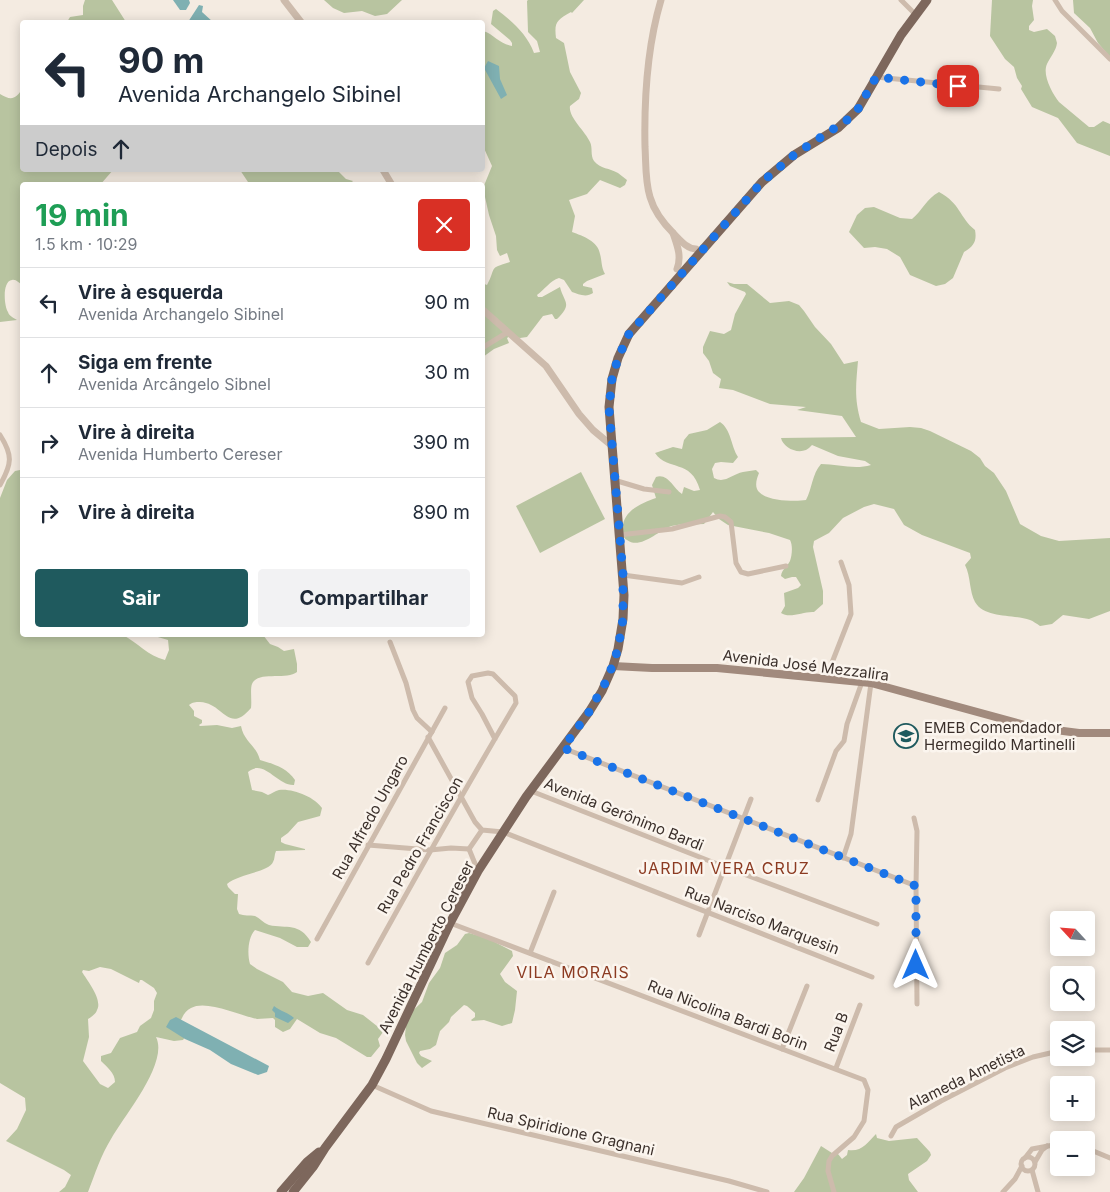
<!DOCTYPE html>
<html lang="pt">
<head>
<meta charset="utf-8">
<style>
  :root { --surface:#fff; --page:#f2f2f3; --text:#1f2937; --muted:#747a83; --line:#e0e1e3; --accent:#1f5a5e }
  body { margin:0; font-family:Inter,sans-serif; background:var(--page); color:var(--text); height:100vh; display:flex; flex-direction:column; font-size:19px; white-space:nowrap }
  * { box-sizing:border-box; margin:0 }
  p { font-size:16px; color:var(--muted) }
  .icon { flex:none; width:28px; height:28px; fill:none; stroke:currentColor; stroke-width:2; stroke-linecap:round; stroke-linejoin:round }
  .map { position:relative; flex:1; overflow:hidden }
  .side { position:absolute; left:20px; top:182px; width:465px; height:455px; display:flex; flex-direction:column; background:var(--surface); border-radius:5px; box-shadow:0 2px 12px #0003 }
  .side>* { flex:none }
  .guide { position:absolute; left:20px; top:20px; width:465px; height:152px; border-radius:5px; box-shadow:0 2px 12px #0003; background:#fff; color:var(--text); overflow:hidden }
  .needle { width:32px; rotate:296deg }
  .controls { position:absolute; left:1050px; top:911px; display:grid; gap:10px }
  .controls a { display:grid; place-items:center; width:45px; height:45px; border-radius:5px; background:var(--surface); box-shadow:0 2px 12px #0003; font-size:25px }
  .pin { position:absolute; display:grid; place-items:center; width:42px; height:42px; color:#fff; margin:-21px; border-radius:10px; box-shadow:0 2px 8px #0006 }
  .me { position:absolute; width:55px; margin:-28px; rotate:0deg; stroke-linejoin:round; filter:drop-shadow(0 0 4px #0008) }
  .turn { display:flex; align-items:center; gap:18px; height:105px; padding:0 15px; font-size:22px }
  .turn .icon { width:65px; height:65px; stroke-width:2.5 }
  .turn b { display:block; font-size:35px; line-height:42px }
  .then { display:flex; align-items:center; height:48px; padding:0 15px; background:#0003; gap:10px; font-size:19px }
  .round { display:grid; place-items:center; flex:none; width:52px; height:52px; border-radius:5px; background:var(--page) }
  .summary { display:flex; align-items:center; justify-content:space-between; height:85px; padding:0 15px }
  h1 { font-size:30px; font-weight:700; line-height:38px; color:#1e9e55 }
  .action { display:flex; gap:10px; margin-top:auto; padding:10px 15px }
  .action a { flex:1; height:58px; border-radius:5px; background:var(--accent); color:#fff; font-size:20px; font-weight:700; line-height:58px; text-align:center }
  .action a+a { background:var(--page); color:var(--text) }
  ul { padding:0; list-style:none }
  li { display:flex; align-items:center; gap:15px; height:70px; padding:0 15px; border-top:1px solid var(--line) }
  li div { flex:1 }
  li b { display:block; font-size:19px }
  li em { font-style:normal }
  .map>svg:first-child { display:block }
  .green { fill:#b8c4a0; fill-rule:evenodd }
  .water { fill:#7fb0b2 }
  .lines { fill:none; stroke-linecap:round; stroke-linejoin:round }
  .minor { stroke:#cdbbac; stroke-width:5 }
  .tertiary { stroke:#cdbbac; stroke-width:7 }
  .secondary { stroke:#a18a7d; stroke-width:8 }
  .primary { stroke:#7d675c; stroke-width:9 }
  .route { stroke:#1a73e8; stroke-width:9; stroke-dasharray:0 16.2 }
  .labels { text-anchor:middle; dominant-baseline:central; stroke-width:5; stroke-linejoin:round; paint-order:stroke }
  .street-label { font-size:15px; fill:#3b302b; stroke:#fbf5ee }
  .poi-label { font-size:15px; fill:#3b302b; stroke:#fbf5ee; text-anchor:start }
  .neighbourhood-label { font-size:16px; letter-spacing:1px; fill:#8c3b22; stroke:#fbf5ee }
</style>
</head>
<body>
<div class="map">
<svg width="1110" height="1192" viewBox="0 0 1110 1192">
  <rect width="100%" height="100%" fill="#f4ebe1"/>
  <!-- green -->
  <g class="green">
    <polygon points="85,0 112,0 126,22 67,22 70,17 83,15 83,6"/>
    <polygon points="324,0 402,0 387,14 375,16 362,11 344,13 333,8"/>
    <path d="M528 0H584L572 13 571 12C557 20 554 22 556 38L564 43 570 72 581 93 579 99 570 106C568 117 585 131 590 142 593 148 590 155 594 161 600 169 610 168 618 173 621 175 624 178 627 180L625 185 620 188 600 180 587 194 569 200 575 216 572 232C583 236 598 241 600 254 602 261 601 267 605 274L587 281 583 284V286L592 288 593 293C586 298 578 294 572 292L564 280 559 278C550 281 545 289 537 295L538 297H542L560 287C564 303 573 303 557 319H555L552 314 543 316 527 337 520 338 510 336 507 338 509 343 494 349 483 357 482 283 487 285C497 267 487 269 510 262L507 253 500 256 497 250 496 236 489 215 483 188 492 166 483 146V31C494 34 499 44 512 46V43L510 40 491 24 493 11 496 9C512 21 527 34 534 53L540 52 537 41 528 32 527 1Z"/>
    <path d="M992 0H1033L1032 6 1034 20 1029 26V30L1034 32 1047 29 1055 36 1057 43C1056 51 1050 57 1047 64 1042 75 1052 93 1059 102L1089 127H1094L1103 121 1110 124V156L1077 143 1058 118 1032 107 1021 89 1022 86 1017 78 1014 67 1005 59 990 36Z"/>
    <polygon points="1073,0 1110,0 1110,57 1098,43 1090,28 1074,13"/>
    <path d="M22 89V170H113L100 185H22V285C19 283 16 279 12 280 2 281 4 306 8 312 9 316 14 318 17 320L0 322V94C11 101 16 99 22 89Z"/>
    <polygon points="240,170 337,170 346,179 353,181 349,185 250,185"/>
    <path d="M939 192C961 204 959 217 975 230 977 241 974 246 964 252L953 278 945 284 936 286 910 275 900 257 887 249 875 247 864 248 849 232 857 215 865 208 874 207 900 218 912 219C923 210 926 199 939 192Z"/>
    <path d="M727 282 734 284H747L770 303 789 301 799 305 804 311 815 327 831 344 844 364 858 361C856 384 854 399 861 422L879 429 910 427 921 428 930 431 971 451 980 458 985 466 994 473 1006 491 1020 524 1041 536 1059 541 1110 538V611L1089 619 1063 615 1052 624 1040 626C1037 624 1033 621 1030 620 1014 614 985 619 975 602 969 591 971 577 965 565L971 558 970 553 922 535 904 525 894 509 874 504 864 507 843 518 829 533 814 541 813 547 823 591V604L814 612C804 611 790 619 781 613L785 606 784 593 798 588 801 585 796 577H792L785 579 781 576C782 569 787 567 790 561 792 556 793 545 790 540L769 533 728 525 719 519 713 512 704 524C693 525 679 523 669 527 658 531 640 550 627 540 623 538 623 534 623 530 621 512 641 503 656 498L652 485 656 477C668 473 673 488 682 494L684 487 694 491 700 490C691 458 668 472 655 453L673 447 682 449 684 440 689 434 707 430 720 422C731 429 731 446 738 457L733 463 721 462 715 463 712 469 714 478C725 484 732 474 743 472 747 471 752 471 756 470L759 473C757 478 755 484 757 489 762 501 795 502 806 500 812 489 812 474 821 464 838 464 854 470 871 465L865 461 838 456 812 445C810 447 808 449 806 450 796 454 783 447 781 438L856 437 842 416 797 410 806 407 770 404 733 390 719 388 721 379 713 373 709 361 703 353V347L710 331 724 334 731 330 735 314 746 294 745 292 730 286Z"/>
    <path d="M20 470 22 471V635H123C138 643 148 656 165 660L169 650 168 640 151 635H263L270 644 278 647 284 651 294 649 297 664V672C286 681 258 670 252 684 250 689 252 701 251 708 228 735 224 703 200 702 195 702 193 702 189 705L194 711V716L202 720V723L199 725 200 726 217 725 232 728 241 726C244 742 256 745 260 760 274 764 287 768 295 780L294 785C277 786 264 758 248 772L252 790 262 792 268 795C271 794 275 791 279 790 292 788 315 797 322 808L320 816 298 822 288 833 281 838V842L285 844 305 849V850L276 851C274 855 275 859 273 862 269 872 238 874 227 884L228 887 235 894H238L237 909 239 914C244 916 250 915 255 916 260 918 263 923 269 925 287 929 299 922 311 942L308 947H297L280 938 255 930C248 937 247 954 250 964L257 969 283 982 292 992 308 996 323 993 347 1010 363 1015 382 1030 383 1032 378 1039 380 1046 371 1057H367L336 1038 320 1033 297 1019 290 1029 283 1032 275 1027V1020L273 1018C268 1018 262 1019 257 1019 241 1016 206 999 191 1008 184 1011 181 1020 178 1027L185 1037 183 1040 174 1041 156 1037C169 1063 124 1116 111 1139 101 1155 95 1174 88 1192H59L65 1187 71 1175 64 1170 6 1141 17 1129 26 1110 25 1098 0 1083V498L7 480 15 471ZM100 967 111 969 139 983 140 980H142L154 988 157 993 154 1001V1010L151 1018 140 1026 137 1032 120 1038 111 1053 101 1056V1061C107 1067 115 1073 115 1082L108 1088 100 1084 83 1061 89 1037 88 1019C91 1017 96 1014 97 1010 103 1000 87 980 82 972L83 970 89 971Z"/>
    <polygon points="581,472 605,519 540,553 516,506"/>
    <polygon points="469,933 487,938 512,951 513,956 500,974 505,982 517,991 515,1010 512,1023 502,1026 484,1020 472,1021 471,1020 475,1017 475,1013 467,1006 464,1005 451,1017 449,1022 440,1031 436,1045 430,1049 420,1051 419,1053 421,1056 432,1061 422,1068 417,1063 406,1041 405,1035 407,1016 422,1002 429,983 440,968 445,953 457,945 465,934"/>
    <path d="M876 1134 877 1138 889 1141 917 1138 930 1152 931 1155 927 1161 908 1174 909 1180 918 1192H794L804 1178 821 1146 832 1153 838 1154 842 1159 847 1155 848 1150C862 1152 867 1143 876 1134Z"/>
  </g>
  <!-- water -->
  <g class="water">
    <polygon points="173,0 189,0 190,3 186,10 180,10"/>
    <polygon points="199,5 203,6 202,12 213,22 188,22"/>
    <polygon points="488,61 499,66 500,79 507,95 501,99 484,68"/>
    <path d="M274 1006C280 1011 289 1013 294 1018L288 1023 275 1017V1013L272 1010Z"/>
    <polygon points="176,1017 269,1066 267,1072 258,1075 231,1064 210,1050 185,1039 166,1027 170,1020"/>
  </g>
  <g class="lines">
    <!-- minor -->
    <g class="minor">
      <polyline points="901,0 916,15"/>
      <polyline points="1055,0 1062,11 1110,59"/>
      <polyline points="876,77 999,89"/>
      <polyline points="482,348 508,332"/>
      <path d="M0 435C13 455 12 464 0 485"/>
      <polyline points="614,480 644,489 669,492"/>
      <polyline points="619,535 672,529 720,516 725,517 731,522 736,563 741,572 748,574 786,566"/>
      <polyline points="623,575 682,583 699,577"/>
      <polyline points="390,642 406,683 413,710 417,718 432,732"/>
      <polyline points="826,678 851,614 849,585 841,562"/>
      <polyline points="428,737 475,822 482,830 503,832 872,977"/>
      <polyline points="563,748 916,886"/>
      <polyline points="531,791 725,867 877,924"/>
      <polyline points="818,800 836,751 844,741 847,724 862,682"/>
      <polyline points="914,818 917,831 916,886 917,1004"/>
      <polyline points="368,845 430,850 451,848 469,849"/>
      <polyline points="469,849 478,871"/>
      <polyline points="469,849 482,830"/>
      <polyline points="843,858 851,834 871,683"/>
      <polyline points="450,923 864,1080 868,1090 864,1121 854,1137 832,1156 829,1161 828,1171 834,1192"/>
      <polyline points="699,935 751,799"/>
      <polyline points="317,939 445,708"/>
      <polyline points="530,953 554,892"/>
      <path d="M368 963C416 876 465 789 516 703L515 696 493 674 488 673 472 676 468 682 472 698 482 714 495 739"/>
      <polyline points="782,1049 807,986"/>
      <polyline points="1086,1050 1110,1050"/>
      <polyline points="836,1068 860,1005"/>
      <polyline points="372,1085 431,1111 729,1181 767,1192"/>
      <polyline points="891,1136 896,1127 941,1101 1005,1068 1033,1057 1059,1051"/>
      <polyline points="1086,1148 1110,1158"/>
      <circle cx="1028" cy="1164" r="7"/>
      <polyline points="1025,1158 1032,1149 1059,1144"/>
      <polyline points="1035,1162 1042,1150 1047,1146"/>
      <polyline points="1032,1170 1038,1192"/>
      <polyline points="1003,1192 1015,1179 1022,1166"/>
    </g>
    <!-- tertiary -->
    <g class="tertiary">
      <polyline points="284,0 301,22"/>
      <path d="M661 0C647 47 644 98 645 147 646 163 645 181 650 197 654 211 664 224 674 234 680 240 687 249 696 249"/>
      <polyline points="383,170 392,185"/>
      <path d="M673 233C677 245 682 256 677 269"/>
      <polyline points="482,309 546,366 579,414 593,430 611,445"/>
    </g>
    <!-- secondary -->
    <polyline class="secondary" points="613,666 652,668 717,668 871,683 1032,727 1079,733 1110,733"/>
    <!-- primary -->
    <g class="primary">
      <polyline points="281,1192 307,1162 319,1152"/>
      <polyline points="293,1192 313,1167 325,1148 372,1085 386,1059 450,923 478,871 526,797 589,712 602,691 613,666 618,649 623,619 624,595 609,407 612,379 618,358 629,334 762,182 794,155 838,128 858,109 901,35 927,0"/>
    </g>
  </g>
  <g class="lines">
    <!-- route -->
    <polyline class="route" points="916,965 916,886 563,748 589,712 608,678 618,649 623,619 623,574 609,408 612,379 618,358 629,334 762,182 794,155 847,120 858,109 876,77 958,86"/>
  </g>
  <!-- icons -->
  <defs>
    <symbol id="school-ring" viewBox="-11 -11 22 22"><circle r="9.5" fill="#fbf5ee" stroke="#1f5a5e" stroke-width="1.5"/><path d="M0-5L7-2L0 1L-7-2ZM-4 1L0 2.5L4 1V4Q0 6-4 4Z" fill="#1f5a5e"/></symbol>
  </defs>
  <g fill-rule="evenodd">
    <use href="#school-ring" x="892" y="722" width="28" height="28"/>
  </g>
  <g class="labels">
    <!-- street labels -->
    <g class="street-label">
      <text transform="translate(806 665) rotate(7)">Avenida José Mezzalira</text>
      <text transform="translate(624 814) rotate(22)">Avenida Gerônimo Bardi</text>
      <text transform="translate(370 817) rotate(-61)">Rua Alfredo Ungaro</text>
      <text transform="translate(420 845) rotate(-60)">Rua Pedro Franciscon</text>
      <text transform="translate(762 920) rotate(21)">Rua Narciso Marquesin</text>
      <text transform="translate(426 947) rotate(-63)">Avenida Humberto Cereser</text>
      <text transform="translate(728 1015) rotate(21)">Rua Nicolina Bardi Borin</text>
      <text transform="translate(836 1032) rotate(-69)">Rua B</text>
      <text transform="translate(966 1077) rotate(-26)">Alameda Ametista</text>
      <text transform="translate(571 1131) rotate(13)">Rua Spiridione Gragnani</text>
    </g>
    <!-- poi labels -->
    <g class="poi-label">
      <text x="924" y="727">EMEB Comendador<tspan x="924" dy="17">Hermegildo Martinelli</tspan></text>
    </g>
    <!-- neighbourhood labels -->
    <g class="neighbourhood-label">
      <text x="724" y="868">JARDIM VERA CRUZ</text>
      <text x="573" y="972">VILA MORAIS</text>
    </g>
  </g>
</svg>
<div class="controls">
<a><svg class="needle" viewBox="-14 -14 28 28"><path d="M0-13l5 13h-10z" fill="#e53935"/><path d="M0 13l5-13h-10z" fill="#747a83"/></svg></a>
<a><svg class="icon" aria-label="search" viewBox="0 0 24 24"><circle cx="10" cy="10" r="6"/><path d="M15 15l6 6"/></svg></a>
<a><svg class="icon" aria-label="layers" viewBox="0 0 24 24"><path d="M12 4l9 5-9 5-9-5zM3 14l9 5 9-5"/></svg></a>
<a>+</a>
<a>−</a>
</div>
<div class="pin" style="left:958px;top:86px;background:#d93025"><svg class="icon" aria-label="arrive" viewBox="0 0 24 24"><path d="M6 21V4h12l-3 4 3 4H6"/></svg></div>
<svg class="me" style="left:916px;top:965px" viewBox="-20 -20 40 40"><path d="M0-17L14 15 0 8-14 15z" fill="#1a73e8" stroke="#fff" stroke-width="4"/></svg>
<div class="guide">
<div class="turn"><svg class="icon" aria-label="left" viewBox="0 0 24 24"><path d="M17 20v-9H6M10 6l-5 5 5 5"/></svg><div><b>90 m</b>Avenida Archangelo Sibinel</div></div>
<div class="then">Depois<svg class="icon" aria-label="ahead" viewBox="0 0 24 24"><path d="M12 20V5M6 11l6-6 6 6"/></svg></div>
</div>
<section class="side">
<div class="summary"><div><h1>19 min</h1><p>1.5 km · 10:29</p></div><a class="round" style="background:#d93025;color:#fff"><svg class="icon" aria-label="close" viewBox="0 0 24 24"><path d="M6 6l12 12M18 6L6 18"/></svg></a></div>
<ul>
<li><svg class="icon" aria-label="left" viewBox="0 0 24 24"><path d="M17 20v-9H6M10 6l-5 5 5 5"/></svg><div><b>Vire à esquerda</b><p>Avenida Archangelo Sibinel</p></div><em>90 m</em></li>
<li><svg class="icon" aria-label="ahead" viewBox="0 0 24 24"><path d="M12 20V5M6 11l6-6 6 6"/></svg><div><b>Siga em frente</b><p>Avenida Arcângelo Sibnel</p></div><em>30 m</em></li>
<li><svg class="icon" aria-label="right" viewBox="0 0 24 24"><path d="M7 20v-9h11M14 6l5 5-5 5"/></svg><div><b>Vire à direita</b><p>Avenida Humberto Cereser</p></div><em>390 m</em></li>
<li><svg class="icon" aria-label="right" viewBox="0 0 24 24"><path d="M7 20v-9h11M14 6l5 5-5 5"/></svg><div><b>Vire à direita</b></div><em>890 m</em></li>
</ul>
<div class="action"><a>Sair</a><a>Compartilhar</a></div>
</section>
</div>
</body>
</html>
